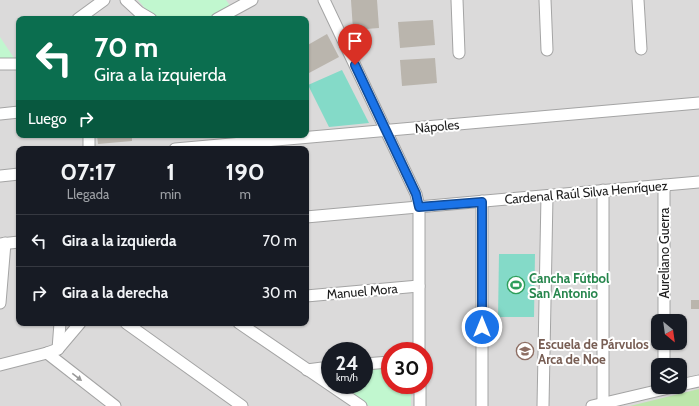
<!DOCTYPE html>
<html lang="es">
<head>
<meta charset="utf-8">
<style>
  :root { --surface:#171b24; --page:#20242c; --text:#f1f3f6; --muted:#9ea1a6; --line:#363941 }
  body { margin:0; font-family:Cabin,sans-serif; background:var(--page); color:var(--text); height:100vh; display:flex; flex-direction:column; font-size:15px; white-space:nowrap }
  * { box-sizing:border-box; margin:0 }
  p { font-size:13px; color:var(--muted) }
  .icon { flex:none; width:22px; height:22px; fill:none; stroke:currentColor; stroke-width:2; stroke-linecap:round; stroke-linejoin:round }
  .map { position:relative; flex:1; overflow:hidden }
  .details { position:absolute; left:16px; top:146px; width:293px; height:180px; display:flex; flex-direction:column; background:var(--surface); border-radius:8px; box-shadow:0 1px 3px #0004 }
  .details>* { flex:none }
  .hud { position:absolute; left:16px; top:16px; width:293px; height:122px; border-radius:8px; box-shadow:0 1px 3px #0004; background:#0b6e4f; color:#fff; overflow:hidden }
  .needle { width:26px; rotate:151deg }
  .tools { position:absolute; left:651px; top:314px; display:grid; gap:8px }
  .tools a { display:grid; place-items:center; width:36px; height:36px; border-radius:8px; background:var(--surface); box-shadow:0 1px 3px #0004; font-size:20px }
  .speed { position:absolute; left:321px; top:342px; display:flex; gap:8px; font-size:20px; font-weight:700; text-align:center }
  .speed>* { display:grid; place-content:center; width:52px; height:52px; border-radius:50%; background:var(--surface); box-shadow:0 1px 3px #0004; line-height:1 }
  .speed small { font-size:10px; font-weight:400 }
  .speed .limit { border:6px solid #d22; background:#fff; color:#111 }
  .pin { position:absolute; display:grid; place-items:center; width:34px; height:34px; color:#fff; margin:-41px -17px; border-radius:50% 50% 50% 0; rotate:-45deg; box-shadow:0 0 4px #0007 }
  .pin .icon { rotate:45deg }
  .me { position:absolute; width:44px; margin:-22px; rotate:0deg; stroke-linejoin:round; filter:drop-shadow(0 0 3px #0008) }
  .turn { display:flex; align-items:center; gap:14px; height:84px; padding:0 12px; font-size:18px }
  .turn .icon { width:52px; height:52px; stroke-width:2.5 }
  .turn b { display:block; font-size:28px; line-height:34px }
  .then { display:flex; align-items:center; height:38px; padding:0 12px; background:#0003; gap:8px; font-size:15px }
  .eta { display:flex; justify-content:space-evenly; align-items:center; height:68px; text-align:center }
  .eta b { font-size:24px; font-weight:700; line-height:28px }
  ul { padding:0; list-style:none }
  li { display:flex; align-items:center; gap:12px; height:52px; padding:0 12px; border-top:1px solid var(--line) }
  li div { flex:1 }
  li b { display:block; font-size:15px }
  li em { font-style:normal }
  .map>svg:first-child { display:block }
  .residential { fill:#dbdada; fill-rule:evenodd }
  .grass { fill:#bde6ab }
  .park { fill:#c1f7cf }
  .pitch { fill:#84dac8 }
  .building { fill:#bab5ad }
  .lines { fill:none; stroke-linecap:round; stroke-linejoin:round }
  .minor-casing { stroke:#a4a4a4; stroke-width:13 }
  .minor { stroke:#fff; stroke-width:11 }
  .oneway { fill:#999 }
  .route-casing { stroke:#114b97; stroke-width:10 }
  .route { stroke:#1a73e8; stroke-width:7 }
  .labels { text-anchor:middle; dominant-baseline:central; stroke-width:4; stroke-linejoin:round; paint-order:stroke }
  .street-label { font-size:13px; fill:#1d1d1d; stroke:#fff }
  .leisure-label { font-size:13px; font-weight:bold; fill:#27864d; stroke:#fff; text-anchor:start }
  .education-label { font-size:13px; font-weight:bold; fill:#785e54; stroke:#fff; text-anchor:start }
</style>
</head>
<body>
<div class="map">
<svg width="699" height="406" viewBox="0 0 699 406">
  <rect width="100%" height="100%" fill="#eeece3"/>
  <!-- residential -->
  <path class="residential" d="M0 0H699V406H0ZM19 19H306V135H19ZM19 149H306V323H19ZM658 321H680V343H658ZM330 351H364V385H330ZM390 351H424V385H390ZM658 365H680V387H658Z"/>
  <!-- grass -->
  <polygon class="grass" points="699,389 699,406 630,406"/>
  <!-- park -->
  <g class="park">
    <polygon points="138,0 226,0 231,7 209,19 161,19 149,13"/>
    <polygon points="0,37 16,61 0,61"/>
    <polygon points="390,366 390,385 411,385 411,406 369,406 339,385 364,385 364,368"/>
  </g>
  <!-- pitch -->
  <g class="pitch">
    <polygon points="342,70 369,123 329,127 308,85"/>
    <polygon points="499,254 535,254 534,317 498,317"/>
  </g>
  <!-- building -->
  <g class="building">
    <polygon points="351,0 377,0 379,28 353,30"/>
    <polygon points="433,20 435,45 400,48 398,22"/>
    <polygon points="327,34 339,57 309,73 306,69 306,46"/>
    <polygon points="435,58 437,83 402,86 400,60"/>
    <polygon points="97,135 132,135 132,141 98,144"/>
    <rect x="691" y="300" width="8" height="9"/>
  </g>
  <g class="lines">
    <defs>
      <g id="minor">
        <polyline points="126,0 139,12 151,19"/>
        <polyline points="324,0 416,194 419,207 419,351"/>
        <polyline points="457,0 459,53"/>
        <polyline points="545,0 547,50"/>
        <polyline points="638,0 641,49"/>
        <polyline points="78,19 104,0"/>
        <polyline points="217,19 252,0"/>
        <polyline points="0,64 19,64"/>
        <polyline points="0,114 19,112"/>
        <polyline points="89,135 89,149"/>
        <polyline points="175,149 699,103"/>
        <polyline points="0,176 19,174"/>
        <polyline points="664,185 664,321"/>
        <polyline points="603,190 603,403"/>
        <polyline points="306,217 699,182"/>
        <polyline points="0,244 19,242"/>
        <polyline points="306,296 419,286"/>
        <polyline points="0,303 5,243"/>
        <polyline points="126,323 242,406"/>
        <polyline points="239,323 361,406"/>
        <polyline points="664,343 664,365"/>
        <polyline points="58,349 60,323"/>
        <polyline points="47,353 115,406"/>
        <polyline points="364,364 390,362"/>
        <polyline points="0,365 47,353 58,349 80,323"/>
        <polyline points="307,370 330,367"/>
        <polyline points="420,385 420,406"/>
        <polyline points="680,385 699,381"/>
        <polyline points="482,406 482,201"/>
        <polyline points="543,406 547,196"/>
        <polyline points="592,406 673,387"/>
      </g>
    </defs>
    <!-- minor casing -->
    <use href="#minor" class="minor-casing"/>
    <!-- minor -->
    <use href="#minor" class="minor"/>
  </g>
  <!-- one-way arrows -->
  <defs><path id="oneway-solid" d="M-6-.8H1V-3.2L6.5 0L1 3.2V.8H-6Z"/></defs>
  <use class="oneway" href="#oneway-solid" transform="translate(77 377) rotate(38)"/>
  <g class="lines">
    <defs>
      <polyline id="route" points="355,65 416,194 419,207 482,202 482,327"/>
    </defs>
    <!-- route casing -->
    <use href="#route" class="route-casing"/>
    <!-- route -->
    <use href="#route" class="route"/>
  </g>
  <!-- icons -->
  <defs>
    <symbol id="stadium-ring" viewBox="-11 -11 22 22"><circle r="9.5" fill="#fff" stroke="#2e9e5b" stroke-width="1.5"/><path d="M0-5a6.5 5 0 1 0 0 10a6.5 5 0 1 0 0-10ZM-3.5-1.8h7v3.6h-7Z" fill="#2e9e5b"/></symbol>
    <symbol id="school-ring" viewBox="-11 -11 22 22"><circle r="9.5" fill="#fff" stroke="#8d6e63" stroke-width="1.5"/><path d="M0-5L7-2L0 1L-7-2ZM-4 1L0 2.5L4 1V4Q0 6-4 4Z" fill="#8d6e63"/></symbol>
  </defs>
  <g fill-rule="evenodd">
    <use href="#stadium-ring" x="506" y="275" width="20" height="20"/>
    <use href="#school-ring" x="515" y="341" width="20" height="20"/>
  </g>
  <g class="labels">
    <!-- street labels -->
    <g class="street-label">
      <text transform="translate(437 126) rotate(-5)">Nápoles</text>
      <text transform="translate(586 192) rotate(-5)">Cardenal Raúl Silva Henríquez</text>
      <text transform="translate(664 253) rotate(-90)">Aureliano Guerra</text>
      <text transform="translate(362 291) rotate(-5)">Manuel Mora</text>
    </g>
    <!-- leisure labels -->
    <g class="leisure-label">
      <text x="529" y="278">Cancha Fútbol<tspan x="529" dy="15">San Antonio</tspan></text>
    </g>
    <!-- education labels -->
    <g class="education-label">
      <text x="538" y="344">Escuela de Párvulos<tspan x="538" dy="15">Arca de Noe</tspan></text>
    </g>
  </g>
</svg>
<div class="tools">
<a><svg class="needle" viewBox="-14 -14 28 28"><path d="M0-13l5 13h-10z" fill="#e53935"/><path d="M0 13l5-13h-10z" fill="#9ea1a6"/></svg></a>
<a><svg class="icon" aria-label="layers" viewBox="0 0 24 24"><path d="M12 4l9 5-9 5-9-5zM3 14l9 5 9-5"/></svg></a>
</div>
<div class="speed"><div>24<small>km/h</small></div><div class="limit">30</div></div>
<div class="pin" style="left:355px;top:65px;background:#d93025"><svg class="icon" aria-label="arrive" viewBox="0 0 24 24"><path d="M6 21V4h12l-3 4 3 4H6"/></svg></div>
<svg class="me" style="left:482px;top:327px" viewBox="-20 -20 40 40"><circle r="17" fill="#1a73e8" stroke="#fff" stroke-width="3"/><path d="M0-11L8 9 0 5-8 9z" fill="#fff"/></svg>
<div class="hud">
<div class="turn"><svg class="icon" aria-label="left" viewBox="0 0 24 24"><path d="M17 20v-9H6M10 6l-5 5 5 5"/></svg><div><b>70 m</b>Gira a la izquierda</div></div>
<div class="then">Luego<svg class="icon" aria-label="right" viewBox="0 0 24 24"><path d="M7 20v-9h11M14 6l5 5-5 5"/></svg></div>
</div>
<section class="details">
<div class="eta">
<div><b>07:17</b><p>Llegada</p></div>
<div><b>1</b><p>min</p></div>
<div><b>190</b><p>m</p></div>
</div>
<ul>
<li><svg class="icon" aria-label="left" viewBox="0 0 24 24"><path d="M17 20v-9H6M10 6l-5 5 5 5"/></svg><div><b>Gira a la izquierda</b></div><em>70 m</em></li>
<li><svg class="icon" aria-label="right" viewBox="0 0 24 24"><path d="M7 20v-9h11M14 6l5 5-5 5"/></svg><div><b>Gira a la derecha</b></div><em>30 m</em></li>
</ul>
</section>
</div>
</body>
</html>
